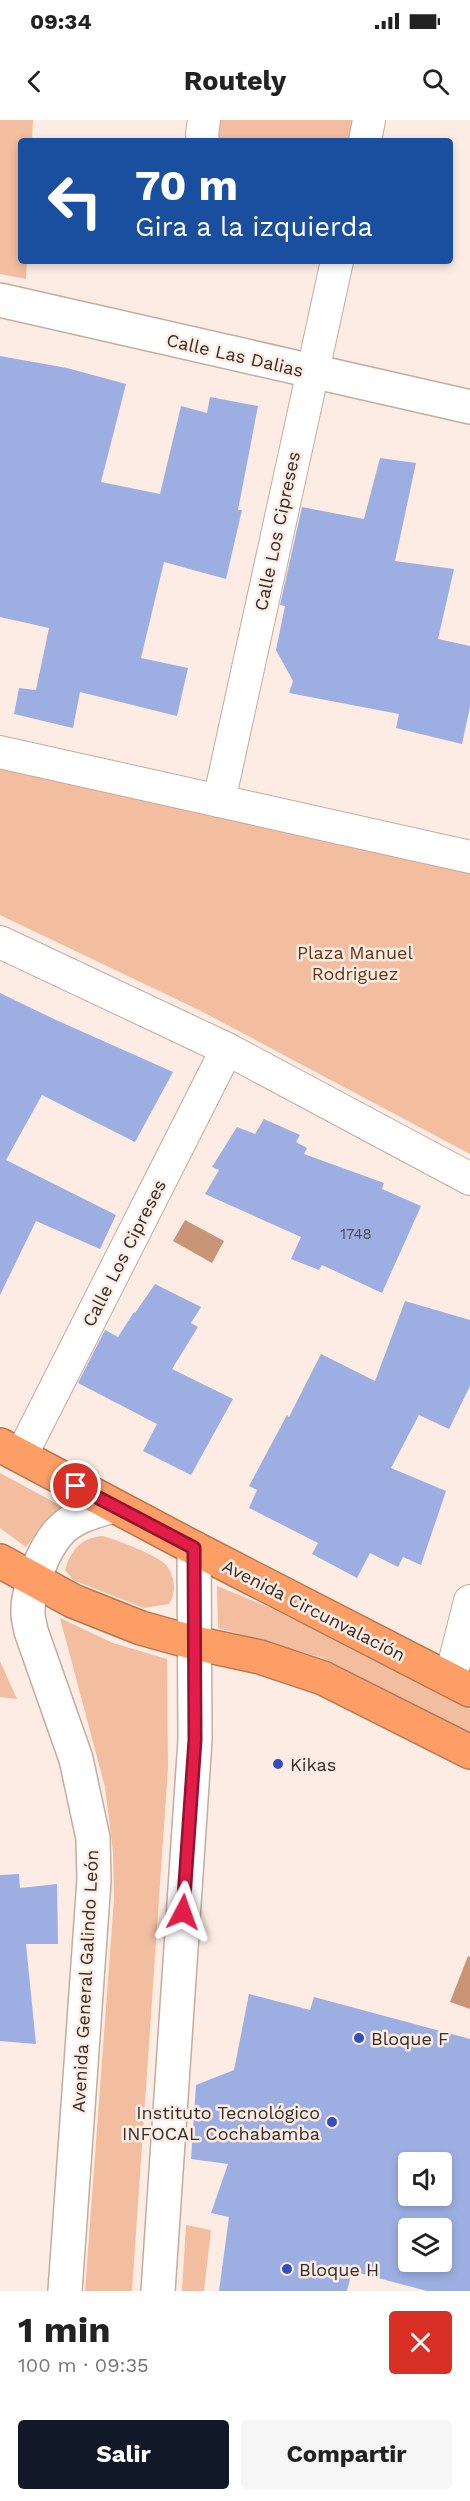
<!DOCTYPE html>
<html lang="es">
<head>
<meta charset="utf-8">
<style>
  :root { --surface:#fff; --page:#f6f6f6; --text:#222; --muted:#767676; --accent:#111827 }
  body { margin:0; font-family:"Work Sans",sans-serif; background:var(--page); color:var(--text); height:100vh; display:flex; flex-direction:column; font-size:22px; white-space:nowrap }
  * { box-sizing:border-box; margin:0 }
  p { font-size:20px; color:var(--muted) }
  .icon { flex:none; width:33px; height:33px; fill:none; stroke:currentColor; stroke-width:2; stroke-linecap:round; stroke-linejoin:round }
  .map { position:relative; height:2171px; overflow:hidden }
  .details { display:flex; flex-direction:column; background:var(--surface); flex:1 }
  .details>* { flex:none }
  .top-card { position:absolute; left:18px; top:18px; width:435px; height:126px; border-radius:6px; box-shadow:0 3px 9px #0003; background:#1a4fa0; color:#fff; overflow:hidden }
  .buttons { position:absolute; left:398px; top:2032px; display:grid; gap:12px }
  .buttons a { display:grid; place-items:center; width:54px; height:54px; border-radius:6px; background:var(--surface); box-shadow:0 3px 9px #0003; font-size:30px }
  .pin { position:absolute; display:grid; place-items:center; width:51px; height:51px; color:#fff; margin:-26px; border:3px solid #fff; border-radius:50%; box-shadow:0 2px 6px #0007 }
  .me { position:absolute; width:66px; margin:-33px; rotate:4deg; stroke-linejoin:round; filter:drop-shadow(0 0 4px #0008) }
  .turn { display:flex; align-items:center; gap:21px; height:126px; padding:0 18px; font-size:27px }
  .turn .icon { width:78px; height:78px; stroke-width:2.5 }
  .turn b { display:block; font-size:42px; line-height:51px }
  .round { display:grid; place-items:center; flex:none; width:63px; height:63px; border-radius:6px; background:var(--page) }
  .summary { display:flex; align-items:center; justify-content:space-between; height:102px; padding:0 18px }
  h1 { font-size:36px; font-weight:700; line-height:45px }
  .button { display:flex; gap:12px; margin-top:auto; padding:12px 18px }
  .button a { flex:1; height:69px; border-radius:6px; background:var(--accent); color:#fff; font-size:24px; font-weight:700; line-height:69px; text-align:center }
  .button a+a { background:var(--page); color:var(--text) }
  .status { display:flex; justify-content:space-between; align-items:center; height:42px; padding:0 30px; background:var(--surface); direction:ltr }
  .status svg { height:16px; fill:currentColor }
  header { display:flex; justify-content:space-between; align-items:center; height:78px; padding:0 18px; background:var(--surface); font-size:27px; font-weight:700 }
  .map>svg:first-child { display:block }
  .green { fill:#f3bd9f }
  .water { fill:#ca9577 }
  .building { fill:#9dafe2; fill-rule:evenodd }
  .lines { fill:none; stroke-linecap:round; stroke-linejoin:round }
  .street-casing { stroke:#c4ac9e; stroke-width:34 }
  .secondary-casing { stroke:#c4ac9e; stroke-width:36 }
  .highway-casing { stroke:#b7764f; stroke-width:36 }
  .street { stroke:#fff; stroke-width:32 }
  .secondary { stroke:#fff; stroke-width:33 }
  .highway { stroke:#fc9e65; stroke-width:33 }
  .route-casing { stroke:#92132f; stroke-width:15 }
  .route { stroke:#e11d48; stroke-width:10 }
  .poi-dot { fill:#344dbf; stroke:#fcece4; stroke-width:2 }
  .labels { text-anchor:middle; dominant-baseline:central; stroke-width:5; stroke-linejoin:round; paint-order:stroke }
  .number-label { font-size:15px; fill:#504e56 }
  .street-label { font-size:18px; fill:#362d27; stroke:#fcece4 }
  .park-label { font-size:18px; fill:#653311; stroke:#fcece4 }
  .poi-label { font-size:18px; fill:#362d27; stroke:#fcece4; text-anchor:start }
</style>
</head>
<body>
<div class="status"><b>09:34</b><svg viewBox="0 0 49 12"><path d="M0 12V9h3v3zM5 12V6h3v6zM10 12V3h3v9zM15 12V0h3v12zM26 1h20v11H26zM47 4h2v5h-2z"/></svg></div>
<header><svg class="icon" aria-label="back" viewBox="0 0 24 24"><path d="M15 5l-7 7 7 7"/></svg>Routely<svg class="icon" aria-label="search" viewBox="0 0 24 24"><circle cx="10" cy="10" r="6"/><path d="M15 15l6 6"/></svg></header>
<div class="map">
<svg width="470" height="2171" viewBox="0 0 470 2171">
  <rect width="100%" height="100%" fill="#fcece4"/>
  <!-- green -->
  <g class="green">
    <polygon points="0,0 33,0 32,21 21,21 21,141 27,141 26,159 0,154"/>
    <polygon points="215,0 353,0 349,21 217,21"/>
    <polygon points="0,642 470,749 470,1034 201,891 0,795"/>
    <polygon points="0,1353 65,1388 45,1401 26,1427 0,1408"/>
    <path d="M102 1416C113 1418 159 1436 166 1445 175 1456 177 1472 169 1484L144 1488 73 1460 65 1450C71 1430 81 1418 102 1416Z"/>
    <polygon points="217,1466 273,1489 470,1589 470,1612 323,1538 218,1508"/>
    <polygon points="60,1498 113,1523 167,1539 168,1648 132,2171 85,2171 114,1779 113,1732 105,1667"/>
    <polygon points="0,1541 17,1579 0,1577"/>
    <polygon points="186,2105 211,2110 204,2171 182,2171"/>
  </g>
  <!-- water -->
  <g class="water">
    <polygon points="185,1100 224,1121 212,1143 173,1121"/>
    <polygon points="468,1836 470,1837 470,1889 450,1882"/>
  </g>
  <!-- building -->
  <g class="building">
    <polygon points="0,236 67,248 126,264 101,362 160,374 181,286 207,293 210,277 258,286 238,390 242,390 226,459 164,442 141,538 188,548 177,596 80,572 73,608 14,594 19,568 36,570 49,508 0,497"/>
    <polygon points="380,338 416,343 395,441 454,449 438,519 470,526 470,587 462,624 396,608 399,594 289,573 293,561 276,530 285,486 280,485 302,387 364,399"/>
    <polygon points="0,873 56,900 173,952 135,1022 42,975 6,1040 116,1095 100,1129 36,1101 0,1175"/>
    <polygon points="264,999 300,1015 296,1022 307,1028 304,1034 384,1063 382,1069 421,1086 382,1173 322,1145 319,1150 291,1139 301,1117 205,1074 219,1050 212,1047 237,1007 255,1014"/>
    <polygon points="155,1164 201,1187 191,1203 198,1207 172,1249 233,1279 191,1355 143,1331 157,1304 78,1263 105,1210 118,1217 134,1192 135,1193"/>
    <polygon points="405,1181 470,1200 470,1266 449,1309 419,1295 391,1348 446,1371 421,1445 403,1437 398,1447 370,1433 357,1458 312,1434 318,1423 249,1388 257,1370 249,1366 287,1295 289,1297 321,1234 375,1261"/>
    <polygon points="19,1754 20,1768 57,1764 58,1824 26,1824 36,1924 0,1921 0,1755"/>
    <path d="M249 1874 310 1890 314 1877 470 1919V2171H427L352 2151 347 2171H219L229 2097 211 2093 228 2044 191 2039 196 1965 234 1950ZM408 2043H441V2076H408ZM408 2109H441V2142H408Z"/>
  </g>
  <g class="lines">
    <defs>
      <g id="street">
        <polyline points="203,21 202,14 204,0"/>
        <polyline points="365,21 369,0"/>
        <polyline points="0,632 470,737"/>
        <polyline points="219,681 337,141"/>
        <polyline points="0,822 227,929 470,1059"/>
        <polyline points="21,1336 227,929"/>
        <polyline points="450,1560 470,1481"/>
      </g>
      <g id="secondary">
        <polyline points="0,180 470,287"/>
        <path d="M65 2171 94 1760 93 1718 76 1639 31 1511C30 1505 28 1499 28 1493 27 1470 45 1424 63 1408 76 1396 96 1391 113 1386"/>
        <polyline points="158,2171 195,1620 194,1428"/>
      </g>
      <g id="highway">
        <polyline points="0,1325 194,1428 470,1570"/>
        <polyline points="0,1441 73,1481 141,1508 195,1523 260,1537 323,1558 470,1632"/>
      </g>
    </defs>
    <!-- street casing -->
    <use href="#street" class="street-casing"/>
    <!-- secondary casing -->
    <use href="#secondary" class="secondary-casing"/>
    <!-- highway casing -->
    <use href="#highway" class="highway-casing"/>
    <!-- street -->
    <use href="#street" class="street"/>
    <!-- secondary -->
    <use href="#secondary" class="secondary"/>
    <!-- highway -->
    <use href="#highway" class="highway"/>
  </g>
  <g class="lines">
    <defs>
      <polyline id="route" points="76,1366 194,1428 195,1620 183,1792"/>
    </defs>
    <!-- route casing -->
    <use href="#route" class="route-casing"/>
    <!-- route -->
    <use href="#route" class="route"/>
  </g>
  <!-- markers -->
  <g class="poi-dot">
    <circle cx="278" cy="1644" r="6"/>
    <circle cx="359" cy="1918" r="6"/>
    <circle cx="332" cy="2002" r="6"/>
    <circle cx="287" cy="2149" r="6"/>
  </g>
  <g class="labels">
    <!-- number labels -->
    <g class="number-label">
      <text x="356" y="1114">1748</text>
    </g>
    <!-- street labels -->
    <g class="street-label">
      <text transform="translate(235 235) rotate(13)">Calle Las Dalias</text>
      <text transform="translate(277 411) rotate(-78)">Calle Los Cipreses</text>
      <text transform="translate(124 1133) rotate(-63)">Calle Los Cipreses</text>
      <text transform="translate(314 1490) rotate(27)">Avenida Circunvalación</text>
      <text transform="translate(85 1861) rotate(-87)">Avenida General Galindo León</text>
    </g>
    <!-- park labels -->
    <g class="park-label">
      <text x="355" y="832">Plaza Manuel<tspan x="355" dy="21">Rodriguez</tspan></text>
    </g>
    <!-- poi labels -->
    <g class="poi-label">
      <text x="290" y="1644">Kikas</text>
      <text x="371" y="1918">Bloque F</text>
      <text x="320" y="1992" text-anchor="end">Instituto Tecnológico<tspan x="320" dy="21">INFOCAL Cochabamba</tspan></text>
      <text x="299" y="2149">Bloque H</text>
    </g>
  </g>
</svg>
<div class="buttons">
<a><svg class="icon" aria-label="sound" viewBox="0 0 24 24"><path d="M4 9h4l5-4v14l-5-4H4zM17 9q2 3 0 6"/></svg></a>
<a><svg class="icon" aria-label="layers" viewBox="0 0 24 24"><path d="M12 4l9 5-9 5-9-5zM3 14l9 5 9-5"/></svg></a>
</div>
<div class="pin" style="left:76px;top:1366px;background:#d93025"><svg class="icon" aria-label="arrive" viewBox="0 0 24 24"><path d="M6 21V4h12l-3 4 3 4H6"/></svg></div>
<svg class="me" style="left:183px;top:1792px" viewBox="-20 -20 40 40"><path d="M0-17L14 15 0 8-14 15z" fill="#e11d48" stroke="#fff" stroke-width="4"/></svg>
<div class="top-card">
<div class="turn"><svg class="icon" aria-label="left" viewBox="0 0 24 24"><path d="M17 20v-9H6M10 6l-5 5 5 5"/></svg><div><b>70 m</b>Gira a la izquierda</div></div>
</div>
</div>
<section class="details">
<div class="summary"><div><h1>1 min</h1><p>100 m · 09:35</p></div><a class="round" style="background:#d93025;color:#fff"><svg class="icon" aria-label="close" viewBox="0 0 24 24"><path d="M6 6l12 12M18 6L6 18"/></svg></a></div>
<div class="button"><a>Salir</a><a>Compartir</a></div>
</section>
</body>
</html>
